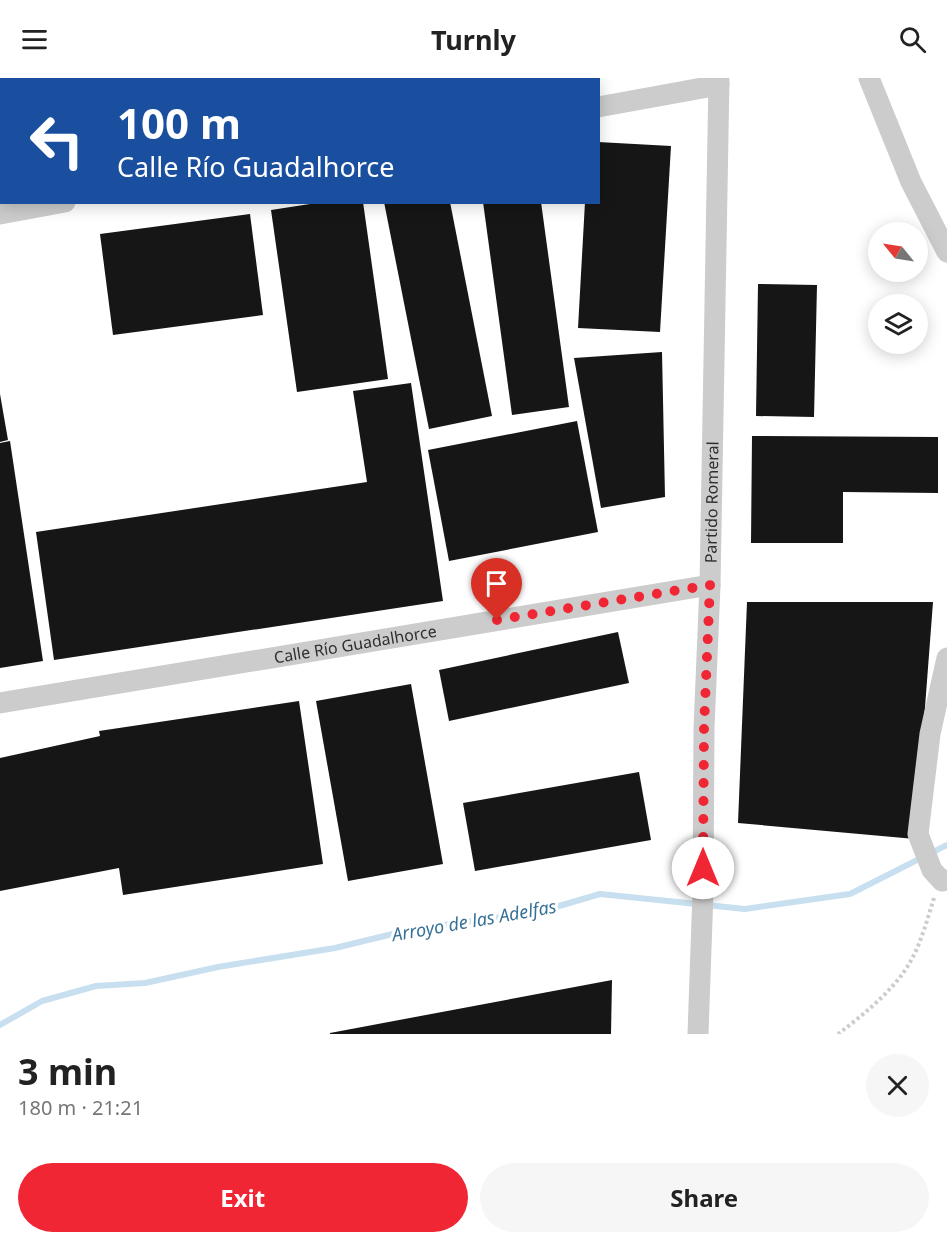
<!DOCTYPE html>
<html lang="en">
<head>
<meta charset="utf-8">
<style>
  :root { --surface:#fff; --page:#f6f6f6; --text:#222; --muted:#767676; --accent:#f12634 }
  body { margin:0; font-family:"Noto Sans",sans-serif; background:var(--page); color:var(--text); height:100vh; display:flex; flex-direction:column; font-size:22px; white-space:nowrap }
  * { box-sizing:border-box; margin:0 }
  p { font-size:20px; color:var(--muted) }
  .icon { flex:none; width:33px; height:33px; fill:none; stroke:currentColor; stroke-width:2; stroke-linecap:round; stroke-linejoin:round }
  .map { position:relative; height:956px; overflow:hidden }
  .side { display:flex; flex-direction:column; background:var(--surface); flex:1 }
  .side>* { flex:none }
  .guide { position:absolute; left:0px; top:0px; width:600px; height:126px; box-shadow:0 3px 15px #0003; background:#1a4fa0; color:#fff; overflow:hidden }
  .needle { width:39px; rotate:300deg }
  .fabs { position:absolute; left:868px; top:144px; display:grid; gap:12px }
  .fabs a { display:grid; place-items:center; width:60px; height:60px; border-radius:50%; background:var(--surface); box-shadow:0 3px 15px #0003; font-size:30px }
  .pin { position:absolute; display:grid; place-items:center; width:51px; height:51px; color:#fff; margin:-62px -26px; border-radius:50% 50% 50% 0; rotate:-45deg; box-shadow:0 0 6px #0007 }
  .pin .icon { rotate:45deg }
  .me { position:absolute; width:66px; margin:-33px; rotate:0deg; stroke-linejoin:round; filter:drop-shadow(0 0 4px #0008) }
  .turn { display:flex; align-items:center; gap:21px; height:126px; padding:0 18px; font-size:27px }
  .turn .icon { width:78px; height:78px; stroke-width:2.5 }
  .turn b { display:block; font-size:42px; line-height:51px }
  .round { display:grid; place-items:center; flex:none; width:63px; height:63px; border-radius:32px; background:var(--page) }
  .overview { display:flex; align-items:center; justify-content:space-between; height:102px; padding:0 18px }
  h1 { font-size:36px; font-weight:700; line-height:45px }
  .button { display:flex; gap:12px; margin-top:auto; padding:12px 18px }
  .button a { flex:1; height:69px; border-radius:36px; background:var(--accent); color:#fff; font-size:24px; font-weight:700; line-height:69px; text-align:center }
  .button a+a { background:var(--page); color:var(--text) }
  header { display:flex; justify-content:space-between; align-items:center; height:78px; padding:0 18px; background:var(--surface); font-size:27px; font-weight:700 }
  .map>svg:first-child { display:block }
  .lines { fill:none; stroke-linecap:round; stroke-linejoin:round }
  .stream { stroke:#c7dfee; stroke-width:6 }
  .building { fill:#161616 }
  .path { stroke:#ccc; stroke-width:4; stroke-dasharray:3 3; stroke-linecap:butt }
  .street { stroke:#ccc; stroke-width:21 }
  .route { stroke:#f12634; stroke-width:10; stroke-dasharray:0 18 }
  .labels { text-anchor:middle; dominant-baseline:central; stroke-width:6; stroke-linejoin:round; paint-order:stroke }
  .street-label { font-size:16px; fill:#2f2f2f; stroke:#fff }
  .water-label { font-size:18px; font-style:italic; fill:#377197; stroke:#fff }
</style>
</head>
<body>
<header><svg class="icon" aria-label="menu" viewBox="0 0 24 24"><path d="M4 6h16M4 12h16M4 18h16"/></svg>Turnly<svg class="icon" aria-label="search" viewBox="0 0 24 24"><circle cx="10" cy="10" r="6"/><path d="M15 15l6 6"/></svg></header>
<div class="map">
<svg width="947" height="956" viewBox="0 0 947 956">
  <rect width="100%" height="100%" fill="#fff"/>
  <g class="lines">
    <!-- stream -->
    <polyline class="stream" points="0,947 42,923 96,908 145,905 218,889 335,870 409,852 542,833 600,816 745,831 850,816 947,767"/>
  </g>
  <!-- building -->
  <g class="building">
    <polygon points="598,64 671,68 660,254 578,250 585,124 598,124"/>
    <polygon points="323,124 363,124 388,301 297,314 271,132"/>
    <polygon points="384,124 450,124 492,338 429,351"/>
    <polygon points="483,124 541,124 569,329 512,337"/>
    <polygon points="250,136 263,237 113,257 100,156"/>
    <polygon points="758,206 817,207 814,339 756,338"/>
    <polygon points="662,274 665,419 601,430 574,280"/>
    <polygon points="411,305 443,523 54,582 36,454 367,404 353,313"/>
    <polygon points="0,316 8,362 0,364"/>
    <polygon points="577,343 598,454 449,483 428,372"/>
    <polygon points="752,358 938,359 938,415 843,414 843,465 751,465"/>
    <polygon points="10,363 43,583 0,590 0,365"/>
    <polygon points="747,524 933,524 915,761 738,745"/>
    <polygon points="618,554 629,605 449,643 439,592"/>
    <polygon points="411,606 443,786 348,803 316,623"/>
    <polygon points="299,623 323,786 123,817 119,790 0,813 0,680 100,658 99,653"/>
    <polygon points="639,694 651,762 475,793 463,725"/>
    <polygon points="612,902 611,956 330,956 330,955"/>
  </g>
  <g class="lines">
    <!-- path -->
    <path class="path" d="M838 956C863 937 893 913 909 886 921 866 927 842 934 820"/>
    <!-- street -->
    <g class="street">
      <polyline points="869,0 911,104 947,174"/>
      <polyline points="598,29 719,7"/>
      <polyline points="0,136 65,124"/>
      <polyline points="947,580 930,656 918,756 932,792 942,803 947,802"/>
      <path id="s1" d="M0 625 710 507"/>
      <path id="s2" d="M698 956 703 814 704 650 710 507 719 0"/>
    </g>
  </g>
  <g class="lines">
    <!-- route -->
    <polyline class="route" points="497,542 710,507 704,650 703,790"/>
  </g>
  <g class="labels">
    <!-- street labels -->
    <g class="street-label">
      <text stroke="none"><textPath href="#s2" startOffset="532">Partido Romeral</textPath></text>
      <text stroke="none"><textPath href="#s1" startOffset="360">Calle Río Guadalhorce</textPath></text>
    </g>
    <!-- water labels -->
    <g class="water-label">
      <text transform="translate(474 842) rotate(-10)">Arroyo de las Adelfas</text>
    </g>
  </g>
</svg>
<div class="fabs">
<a><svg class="needle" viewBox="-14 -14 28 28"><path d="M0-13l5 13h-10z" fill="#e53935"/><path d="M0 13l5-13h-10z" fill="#767676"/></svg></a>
<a><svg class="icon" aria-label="layers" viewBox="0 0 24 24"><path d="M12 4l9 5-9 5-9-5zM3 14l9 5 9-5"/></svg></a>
</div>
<div class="pin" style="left:497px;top:542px;background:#d93025"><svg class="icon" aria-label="arrive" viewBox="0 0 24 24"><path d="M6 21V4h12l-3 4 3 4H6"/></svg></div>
<svg class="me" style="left:703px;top:790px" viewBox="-20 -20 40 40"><circle r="19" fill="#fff"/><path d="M0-13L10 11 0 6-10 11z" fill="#f12634"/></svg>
<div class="guide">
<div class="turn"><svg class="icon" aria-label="left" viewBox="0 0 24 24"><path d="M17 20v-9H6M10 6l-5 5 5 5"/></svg><div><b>100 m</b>Calle Río Guadalhorce</div></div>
</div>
</div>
<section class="side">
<div class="overview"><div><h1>3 min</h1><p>180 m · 21:21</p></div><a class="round"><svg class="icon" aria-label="close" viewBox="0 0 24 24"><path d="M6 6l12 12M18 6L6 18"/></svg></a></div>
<div class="button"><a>Exit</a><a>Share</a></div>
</section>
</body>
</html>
